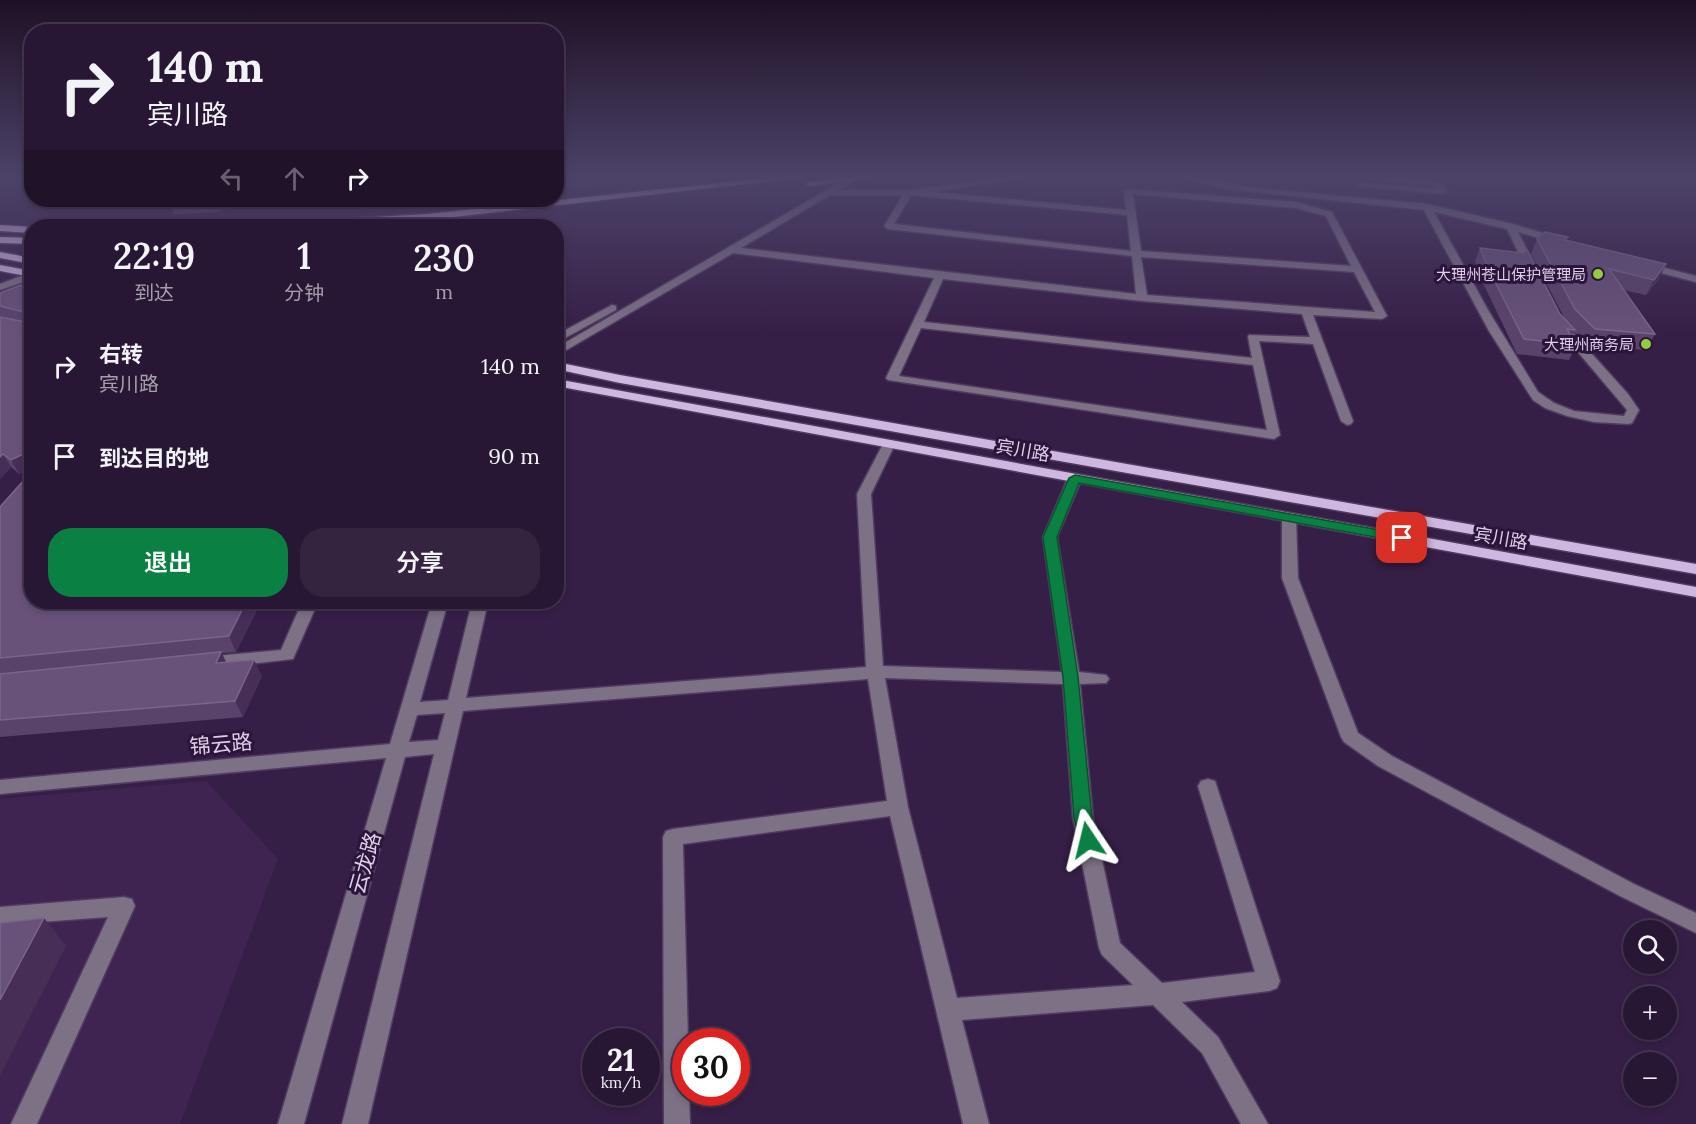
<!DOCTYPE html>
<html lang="zh">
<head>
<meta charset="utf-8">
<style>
  :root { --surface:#281734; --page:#342440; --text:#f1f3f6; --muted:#a59fac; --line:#44364f; --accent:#0b8043 }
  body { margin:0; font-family:Lora,"Noto Sans SC",serif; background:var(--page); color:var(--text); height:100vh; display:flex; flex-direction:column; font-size:22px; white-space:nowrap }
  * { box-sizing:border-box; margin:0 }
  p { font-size:20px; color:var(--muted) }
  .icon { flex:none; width:33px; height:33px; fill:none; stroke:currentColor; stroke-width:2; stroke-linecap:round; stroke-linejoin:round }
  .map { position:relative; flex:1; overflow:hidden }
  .details { position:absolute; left:24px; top:219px; width:540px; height:390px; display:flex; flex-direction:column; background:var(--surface); border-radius:24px; box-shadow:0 3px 9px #0003,0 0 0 2px var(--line) }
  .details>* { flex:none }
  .top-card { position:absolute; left:24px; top:24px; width:540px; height:183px; border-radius:24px; box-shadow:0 3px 9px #0003,0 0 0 2px var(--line); background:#281734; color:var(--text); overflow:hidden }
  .buttons { position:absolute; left:1623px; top:920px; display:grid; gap:12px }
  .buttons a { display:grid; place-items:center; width:54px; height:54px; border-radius:50%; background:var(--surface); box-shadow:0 3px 9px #0003,0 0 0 2px var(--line); font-size:30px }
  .speed { position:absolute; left:582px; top:1028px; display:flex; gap:12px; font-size:30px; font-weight:700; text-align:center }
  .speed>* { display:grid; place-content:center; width:78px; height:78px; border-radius:50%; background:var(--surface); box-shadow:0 3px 9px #0003,0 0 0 2px var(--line); line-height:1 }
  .speed small { font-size:15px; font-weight:400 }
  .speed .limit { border:9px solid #d22; background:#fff; color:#111 }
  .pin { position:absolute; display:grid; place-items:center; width:51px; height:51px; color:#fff; margin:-26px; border-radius:12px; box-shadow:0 3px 9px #0006 }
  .me { position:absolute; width:66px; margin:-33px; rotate:350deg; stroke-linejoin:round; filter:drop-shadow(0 0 4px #0008) }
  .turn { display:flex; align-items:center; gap:21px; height:126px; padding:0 24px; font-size:27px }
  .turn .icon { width:78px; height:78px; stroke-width:2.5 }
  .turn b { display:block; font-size:42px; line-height:51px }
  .lanes { display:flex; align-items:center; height:57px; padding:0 24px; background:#0003; justify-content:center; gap:30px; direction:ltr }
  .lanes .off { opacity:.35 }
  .eta { display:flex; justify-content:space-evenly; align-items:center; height:102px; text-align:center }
  .eta b { font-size:36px; font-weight:600; line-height:42px }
  .cta { display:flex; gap:12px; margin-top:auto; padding:12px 24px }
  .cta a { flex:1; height:69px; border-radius:24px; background:var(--accent); color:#fff; font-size:24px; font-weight:600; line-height:69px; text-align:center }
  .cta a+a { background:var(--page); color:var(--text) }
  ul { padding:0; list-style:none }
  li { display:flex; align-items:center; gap:18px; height:90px; padding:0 24px }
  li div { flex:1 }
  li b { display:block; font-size:22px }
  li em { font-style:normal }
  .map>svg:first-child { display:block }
  .built { fill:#3f2452 }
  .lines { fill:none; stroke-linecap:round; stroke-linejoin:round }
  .minor-casing { stroke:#513b60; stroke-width:3 }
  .major-casing { stroke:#513b60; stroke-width:3 }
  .minor { fill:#7c7185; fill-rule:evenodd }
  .major { fill:#ceb7e0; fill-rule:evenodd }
  .wall { fill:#5a436b }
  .shaded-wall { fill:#462e57 }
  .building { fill:#685279; stroke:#7a658a; stroke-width:1.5 }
  .route { fill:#0b8043; stroke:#07532c; stroke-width:1.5 }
  .poi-dot { fill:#91cd3f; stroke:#2c153b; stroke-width:2 }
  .labels { text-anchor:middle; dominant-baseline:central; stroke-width:6; stroke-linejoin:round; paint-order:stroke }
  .far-poi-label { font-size:15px; fill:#ddcfe8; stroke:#2c153b; text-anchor:end }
  .street-label { font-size:18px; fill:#ddcfe8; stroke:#2c153b }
  .near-street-label { font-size:21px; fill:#ddcfe8; stroke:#2c153b }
</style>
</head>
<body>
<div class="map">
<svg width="1696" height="1124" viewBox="0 0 1696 1124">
  <rect width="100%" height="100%" fill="#361f46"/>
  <!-- built -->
  <polygon class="built" points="206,781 278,859 180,1124 0,1124 0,799"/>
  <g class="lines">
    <defs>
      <g id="minor">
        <path d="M1019 175H1044L931 192 1126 210 1124 191 1128 189 1296 202 1332 212 1387 316 1382 319 1313 315 1353 421 1351 424 1347 425 1341 421 1313 344 1259 341 1280 435 1274 439 888 380 886 378 934 278 733 253 556 356V348L849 177 856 179 839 190H909ZM1133 194 1296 208 1326 216 1351 266 1141 251ZM830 195H903L884 226 888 229 1132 256 1136 294 741 248ZM911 195 1127 215 1131 251 894 224ZM1141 257 1354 272 1375 312 1147 295ZM943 279 1142 301 1302 314 1310 337 1249 335 1248 337 1252 358 924 322ZM921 328 1253 365 1267 430 899 376Z"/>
        <polygon points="1171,175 1186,175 1255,188 1427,204 1513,224 1562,239 1562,243 1559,244 1518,232 1537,270 1532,273 1527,270 1507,229 1434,212 1488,310 1538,392 1554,403 1574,411 1624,416 1627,410 1556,326 1557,324 1565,324 1628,394 1639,410 1632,423 1628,424 1594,422 1567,416 1545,408 1533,400 1489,331 1424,210 1228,189"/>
        <polygon points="1355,175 1440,182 1444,184 1447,192 1443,194 1360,186 1356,184 1357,182 1438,189 1437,186 1359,178"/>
        <polygon points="1645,263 1696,276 1696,282 1642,268 1640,266"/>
        <polygon points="32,272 32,279 0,290 0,284"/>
        <polygon points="612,305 616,306 616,310 556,343 556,335"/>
        <path d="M889 440 895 444 871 494 883 666 1062 672 1043 537 1068 478 1075 474 1082 478 1057 537 1079 672 1106 675 1109 679 1106 683 1080 684 1093 818 1120 943 1162 983 1255 972 1198 786 1201 781 1208 779 1215 781 1280 981 1277 988 1269 991 1182 1002 1218 1037 1268 1124H1241L1202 1053 1153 1005 962 1020 989 1124H963L890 816 683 844 688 1041H686V1092H689L690 1124H664L663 837 666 831 673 829 887 801 868 679 463 711 368 1124H342L434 754 405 757 304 1124H278L386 758 0 794V780L390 744 432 602H448L420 702 448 700 472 602H488L466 698 866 667 857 494 883 444ZM885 678 1063 684 1073 818 1099 948 1102 955 1133 985 957 998 908 807ZM445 713 438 740 409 742 417 715Z"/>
        <polygon points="1289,513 1296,517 1298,578 1358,733 1392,756 1634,884 1696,913 1696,933 1620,896 1378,766 1344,742 1341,737 1282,578 1282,517"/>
        <polygon points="302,602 318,602 293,659 205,669 199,667 197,663 199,659 205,657 281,650"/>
        <polygon points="124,897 132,899 135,906 37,1124 11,1124 108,917 0,925 0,907"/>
      </g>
      <g id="major">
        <polygon points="795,175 825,175 427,220 307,226 265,226 269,223 427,214"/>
        <polygon points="864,175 892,175 809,186 805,184 809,182"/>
        <polygon points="0,225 32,227 32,233 0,231"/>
        <polygon points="0,237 32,238 32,244 0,243"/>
        <polygon points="0,252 32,258 32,264 0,258"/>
        <polygon points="0,265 32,271 32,277 0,271"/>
        <polygon points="556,362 620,375 1696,564 1696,574 620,383 556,369"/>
        <polygon points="556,379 1696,587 1696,597 556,386"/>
      </g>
    </defs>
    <!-- minor casing -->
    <use href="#minor" class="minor-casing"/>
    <!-- major casing -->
    <use href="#major" class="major-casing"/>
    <!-- minor -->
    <use href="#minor" class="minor"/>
    <!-- major -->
    <use href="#major" class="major"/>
  </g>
  <!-- wall -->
  <g class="wall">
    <polygon points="171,200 241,200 220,212 174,214 169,201"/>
    <polygon points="1537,239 1566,241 1659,279 1646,295 1624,290 1655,334 1646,350 1587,346 1574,332 1571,337 1576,345 1569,360 1517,354 1482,281 1475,261 1480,248 1560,314 1565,319 1531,254"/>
    <polygon points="32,287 32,467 19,474 11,467 0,479 0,293"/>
    <polygon points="0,507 261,602 236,652 222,653 226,662 262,676 243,717 0,737"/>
  </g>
  <!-- shaded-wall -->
  <g class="shaded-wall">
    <polygon points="611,175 613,184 556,189 556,176"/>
    <polygon points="215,200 241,200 220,212"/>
    <polygon points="1666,264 1659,279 1646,295 1654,280"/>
    <polygon points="32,450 32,467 19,474 11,460"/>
    <polygon points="3,454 11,467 0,479 0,457"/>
    <polygon points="246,602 261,602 236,652 229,636"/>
    <polygon points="221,652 229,668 216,663"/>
    <polygon points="254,660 262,676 243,717 235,701"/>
    <polygon points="44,918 66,946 0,1076 0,1000"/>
  </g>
  <!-- building -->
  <g class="building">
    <polygon points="171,200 197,200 169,201"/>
    <polygon points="1545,232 1568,237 1565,240 1666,264 1654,280 1609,269 1655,334 1595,329 1575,309 1537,239"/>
    <polygon points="1480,248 1523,253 1527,250 1560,314 1575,330 1567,329 1576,345 1524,339 1488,268"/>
    <polygon points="21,285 32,287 32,450 11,460 3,454 0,457 0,317 25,322 28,320 28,313 0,306 0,293"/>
    <polygon points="32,479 32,602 246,602 229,636 0,658 0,507 24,480"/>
    <polygon points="221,652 216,663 254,660 235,701 0,720 0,674"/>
    <polygon points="44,918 0,1000 0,923"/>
  </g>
  <!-- sky -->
  <linearGradient id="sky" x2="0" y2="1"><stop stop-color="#1e1126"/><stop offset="0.53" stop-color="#4c4268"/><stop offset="1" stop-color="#4c4268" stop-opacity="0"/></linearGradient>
  <rect width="1696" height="333" fill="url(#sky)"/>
  <!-- route -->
  <polygon class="route" points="1075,475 1402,534 1408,538 1402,542 1079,483 1057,537 1078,677 1092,818 1097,840 1094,845 1088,848 1081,845 1074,818 1063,677 1043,537 1069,478"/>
  <!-- markers -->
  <g class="poi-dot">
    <circle cx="1598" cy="274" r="6"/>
    <circle cx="1646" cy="344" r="6"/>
  </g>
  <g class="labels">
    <!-- far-poi labels -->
    <g class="far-poi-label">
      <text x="1586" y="274">大理州苍山保护管理局</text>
      <text x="1634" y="344">大理州商务局</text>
    </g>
    <!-- street labels -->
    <g class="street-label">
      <text transform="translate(1023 450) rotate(10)">宾川路</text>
      <text transform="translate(1501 538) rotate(10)">宾川路</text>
    </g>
    <!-- near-street labels -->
    <g class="near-street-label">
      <text transform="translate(221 744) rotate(-5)">锦云路</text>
      <text transform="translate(365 863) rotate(-74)">云龙路</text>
    </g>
  </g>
</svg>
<div class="buttons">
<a><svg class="icon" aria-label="search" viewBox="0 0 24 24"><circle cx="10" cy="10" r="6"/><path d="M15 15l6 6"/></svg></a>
<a>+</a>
<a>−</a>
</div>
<div class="speed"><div>21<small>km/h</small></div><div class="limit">30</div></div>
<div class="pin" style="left:1402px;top:538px;background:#d93025"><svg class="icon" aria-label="arrive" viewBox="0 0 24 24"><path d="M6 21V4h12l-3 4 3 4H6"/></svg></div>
<svg class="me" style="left:1088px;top:840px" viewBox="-20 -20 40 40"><path d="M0-17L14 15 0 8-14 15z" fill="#0b8043" stroke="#fff" stroke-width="4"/></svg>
<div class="top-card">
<div class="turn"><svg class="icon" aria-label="right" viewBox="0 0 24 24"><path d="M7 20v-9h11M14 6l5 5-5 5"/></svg><div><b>140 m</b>宾川路</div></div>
<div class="lanes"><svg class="icon off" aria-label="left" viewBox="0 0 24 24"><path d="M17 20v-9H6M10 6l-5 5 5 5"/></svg><svg class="icon off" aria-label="ahead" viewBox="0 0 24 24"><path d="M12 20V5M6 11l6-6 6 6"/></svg><svg class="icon" aria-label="right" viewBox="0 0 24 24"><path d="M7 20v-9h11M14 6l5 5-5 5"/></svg></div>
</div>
<section class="details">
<div class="eta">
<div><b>22:19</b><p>到达</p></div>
<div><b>1</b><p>分钟</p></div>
<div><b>230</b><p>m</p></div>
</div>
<ul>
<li><svg class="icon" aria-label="right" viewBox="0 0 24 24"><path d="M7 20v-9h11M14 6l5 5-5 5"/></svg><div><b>右转</b><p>宾川路</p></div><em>140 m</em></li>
<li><svg class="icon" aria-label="arrive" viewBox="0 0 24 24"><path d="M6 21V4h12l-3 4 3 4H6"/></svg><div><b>到达目的地</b></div><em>90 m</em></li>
</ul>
<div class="cta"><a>退出</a><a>分享</a></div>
</section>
</div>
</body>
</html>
